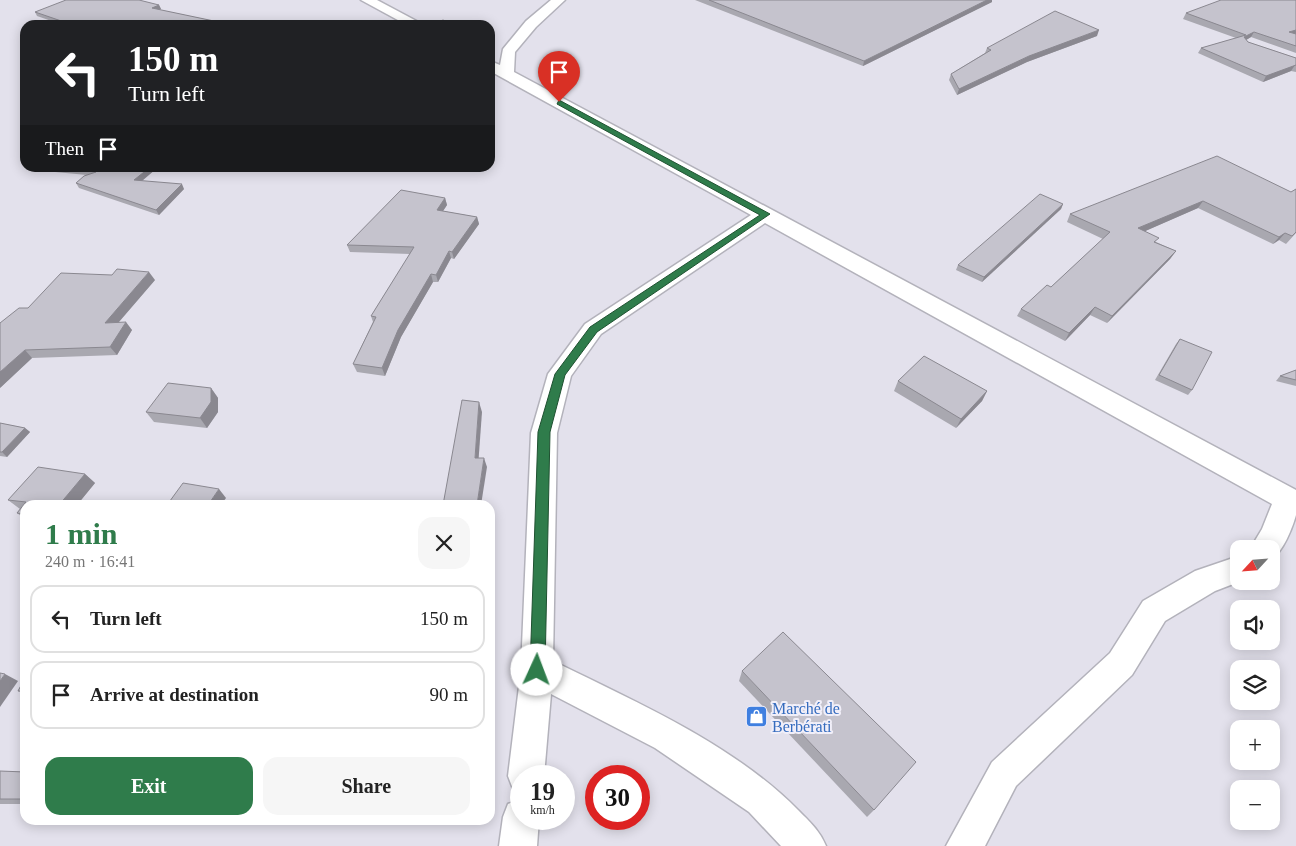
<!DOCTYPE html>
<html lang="en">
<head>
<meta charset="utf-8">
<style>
  :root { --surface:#fff; --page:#f6f6f6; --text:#222; --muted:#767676; --line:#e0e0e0; --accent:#2f7c4b }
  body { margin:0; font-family:Georgia,serif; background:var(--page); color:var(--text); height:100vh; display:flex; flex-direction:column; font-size:19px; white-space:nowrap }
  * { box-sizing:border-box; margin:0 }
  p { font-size:16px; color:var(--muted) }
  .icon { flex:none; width:28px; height:28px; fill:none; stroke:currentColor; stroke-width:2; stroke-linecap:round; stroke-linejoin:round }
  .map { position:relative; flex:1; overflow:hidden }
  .details { position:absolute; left:20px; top:500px; width:475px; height:325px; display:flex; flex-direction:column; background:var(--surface); border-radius:15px; box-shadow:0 2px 12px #0003 }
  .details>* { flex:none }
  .hud { position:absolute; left:20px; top:20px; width:475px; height:152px; border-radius:15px; box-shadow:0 2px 12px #0003; background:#202124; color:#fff; overflow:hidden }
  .needle { width:32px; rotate:244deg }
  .controls { position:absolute; left:1230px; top:540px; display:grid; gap:10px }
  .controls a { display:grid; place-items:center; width:50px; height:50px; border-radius:10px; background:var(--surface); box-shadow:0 2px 12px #0003; font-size:25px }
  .speed { position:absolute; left:510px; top:765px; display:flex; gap:10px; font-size:25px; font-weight:700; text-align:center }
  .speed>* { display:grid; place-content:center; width:65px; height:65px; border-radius:50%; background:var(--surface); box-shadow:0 2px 12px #0003; line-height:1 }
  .speed small { font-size:12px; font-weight:400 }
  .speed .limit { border:8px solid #d22; background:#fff; color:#111 }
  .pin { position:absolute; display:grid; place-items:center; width:42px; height:42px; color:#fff; margin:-51px -21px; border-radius:50% 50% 50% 0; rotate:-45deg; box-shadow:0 0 5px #0007 }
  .pin .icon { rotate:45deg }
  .me { position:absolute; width:55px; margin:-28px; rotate:2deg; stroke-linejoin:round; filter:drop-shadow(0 0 4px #0008) }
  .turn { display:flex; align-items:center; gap:18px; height:105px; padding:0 25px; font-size:22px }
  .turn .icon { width:65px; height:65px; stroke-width:2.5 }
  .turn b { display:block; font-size:35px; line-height:42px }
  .then { display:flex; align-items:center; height:48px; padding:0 25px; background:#0003; gap:10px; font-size:19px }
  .round { display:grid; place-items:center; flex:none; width:52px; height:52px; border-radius:15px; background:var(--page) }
  .head { display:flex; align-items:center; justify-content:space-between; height:85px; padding:0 25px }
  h1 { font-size:30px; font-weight:700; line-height:38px; color:var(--accent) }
  .button { display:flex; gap:10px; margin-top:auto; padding:10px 25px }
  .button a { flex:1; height:58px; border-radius:15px; background:var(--accent); color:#fff; font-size:20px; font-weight:700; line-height:58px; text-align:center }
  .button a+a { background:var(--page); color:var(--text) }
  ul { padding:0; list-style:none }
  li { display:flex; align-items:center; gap:15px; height:68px; margin:0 10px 8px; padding:0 15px; border:2px solid var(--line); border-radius:15px }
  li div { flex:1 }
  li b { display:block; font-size:19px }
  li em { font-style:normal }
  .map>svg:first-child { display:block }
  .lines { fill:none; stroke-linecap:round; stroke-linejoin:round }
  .minor-casing { stroke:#b3b2bb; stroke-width:3 }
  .minor { fill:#fff; fill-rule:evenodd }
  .wall { fill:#a9a8b0 }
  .shaded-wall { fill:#8a8890 }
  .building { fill:#c5c3cd; stroke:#8a8890 }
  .route { fill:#2f7c4b; stroke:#1f5131 }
  .labels { text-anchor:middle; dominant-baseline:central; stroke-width:4; stroke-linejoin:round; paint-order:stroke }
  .near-shop-label { font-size:16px; fill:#366cbe; stroke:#f1eff9; text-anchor:start }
</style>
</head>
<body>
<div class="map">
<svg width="1296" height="846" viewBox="0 0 1296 846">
  <rect width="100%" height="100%" fill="#e3e1ec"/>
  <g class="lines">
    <defs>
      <g id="minor">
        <polygon points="361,0 377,0 424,25 407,25"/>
        <path d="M551 0H565L536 27 515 52 514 72 1296 490C1296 498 1296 507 1296 515 1293 526 1283 553 1271 559V549H1250L1262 529 1272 504 765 223 601 334 571 376 557 433 553 661C636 702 733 744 798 810 810 822 820 831 826 846H781L749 812 655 748 551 694 544 776H521V792L513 789 508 776 521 670 531 433 548 374 585 324 751 215 490 71V61L500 65 503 49 526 21Z"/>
        <polygon points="1239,556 1239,581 1241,581 1215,591 1165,621 1132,675 1016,786 985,846 946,846 992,762 1110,653 1143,601 1195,571"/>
        <polygon points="521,799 521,819 539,819 537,846 499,846 503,817 508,804"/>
      </g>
    </defs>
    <!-- minor casing -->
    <use href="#minor" class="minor-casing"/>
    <!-- minor -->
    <use href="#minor" class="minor"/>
  </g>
  <!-- wall -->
  <g class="wall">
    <polygon points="695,0 992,0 992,2 863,66"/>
    <polygon points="1296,0 1296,53 1251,37 1246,40 1248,42 1296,58 1296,72 1291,71 1263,82 1198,53 1201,48 1236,38 1183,19 1186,13"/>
    <polygon points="159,5 161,9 160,10 233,25 63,25 37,16 35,12"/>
    <polygon points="1097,36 1027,62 957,95 949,80 951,74 985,53 987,48"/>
    <polygon points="32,168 157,168 142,181 184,189 159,215 79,188 76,183 87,175 34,170"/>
    <polygon points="1296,189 1296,233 1286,244 1279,240 1273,244 1198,208 1145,231 1156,242 1176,251 1170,259 1107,323 1090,315 1065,341 1017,316 1021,309 1051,287 1103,239 1067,222 1070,214 1291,192"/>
    <polygon points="445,198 447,205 443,211 477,217 479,224 454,259 451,258 438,282 433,282 401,337 385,376 357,372 353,364 373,322 371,316 410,254 350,252 347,245"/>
    <polygon points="1063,204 1061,209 982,282 956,270 958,265"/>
    <polygon points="155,280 119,322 132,330 117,355 32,358 0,388 28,308"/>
    <polygon points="1180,339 1192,390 1188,395 1155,380 1176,344"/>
    <polygon points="1296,370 1296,386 1276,381 1280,376"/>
    <polygon points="898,381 987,391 982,401 956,428 894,391"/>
    <polygon points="211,388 218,398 218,412 207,428 154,422 146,412"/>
    <polygon points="0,423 25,428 30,432 7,457 0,456"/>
    <polygon points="85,474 95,483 77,505 25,505 25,519 17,513 20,509 8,500"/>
    <polygon points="742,671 874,810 867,817 739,681"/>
    <polygon points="25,678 25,694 18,691"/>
    <polygon points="0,771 25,772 25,804 0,804"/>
  </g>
  <!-- shaded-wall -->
  <g class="shaded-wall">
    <polygon points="987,0 992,0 992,2 863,66 864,61"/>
    <polygon points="159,5 161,9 154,12 152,8"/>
    <polygon points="1099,30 1097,36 1027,62 957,95 959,89 1029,56"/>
    <polygon points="1296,30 1296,35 1289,32"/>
    <polygon points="1254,32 1251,37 1241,43 1244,37"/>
    <polygon points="1295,65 1291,71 1263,82 1266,76"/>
    <polygon points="149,168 157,168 137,185 134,180"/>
    <polygon points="182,184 184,189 159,215 156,210"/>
    <polygon points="445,198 447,205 439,217 437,210"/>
    <polygon points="1203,201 1198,208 1134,236 1138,228"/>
    <polygon points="1063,204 1061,209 982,282 984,277"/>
    <polygon points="477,217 479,224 454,259 452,252"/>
    <polygon points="1285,233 1279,240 1273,244 1279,237"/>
    <polygon points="449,251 451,258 438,282 436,275"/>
    <polygon points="1176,251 1170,259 1107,323 1112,316"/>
    <polygon points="149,272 155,280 111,331 105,323"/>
    <polygon points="431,274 433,282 401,337 385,376 382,368 398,330"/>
    <polygon points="1095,307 1090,315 1065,341 1069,333"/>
    <polygon points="126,322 132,330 117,355 110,347"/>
    <polygon points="25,350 32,358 0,388 0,372"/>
    <polygon points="211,388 218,398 218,412 207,428 200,418"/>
    <polygon points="987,391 982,401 956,428 961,419"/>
    <polygon points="479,402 482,412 478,467 475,458"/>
    <polygon points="25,428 30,432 7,457 2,452"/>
    <polygon points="484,458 487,467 481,505 477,505"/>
    <polygon points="85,474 95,483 77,505 59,505"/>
    <polygon points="219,489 226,498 221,505 208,505"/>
    <polygon points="5,674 18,681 0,707 0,681"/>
  </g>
  <!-- building -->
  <g class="building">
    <polygon points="66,0 139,0 159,5 152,8 233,25 73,25 35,12"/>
    <polygon points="709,0 987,0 864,61"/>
    <polygon points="1221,0 1296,0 1296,30 1289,32 1296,34 1296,46 1254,32 1244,37 1248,42 1296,58 1296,65 1266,76 1201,48 1246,35 1186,13"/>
    <polygon points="1055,11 1099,30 1029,56 959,89 951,74 991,50 987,48"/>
    <polygon points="443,20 454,25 432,25"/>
    <polygon points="1217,156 1291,192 1296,189 1296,232 1292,236 1285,233 1279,237 1203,201 1138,228 1159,238 1154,242 1176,251 1112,316 1095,307 1069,333 1021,309 1047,285 1051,287 1110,232 1070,214"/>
    <polygon points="54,168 149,168 134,180 182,184 156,210 76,183 84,176 96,172"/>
    <polygon points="401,190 445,198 437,210 477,217 452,252 449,251 436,275 431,274 398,330 382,368 353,364 376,317 371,316 414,247 347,245"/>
    <polygon points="1040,194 1063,204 984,277 958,265"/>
    <polygon points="117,269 149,272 105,323 126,322 110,347 25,350 0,372 0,323 19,308 28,308 61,273 112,275"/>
    <polygon points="1180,339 1212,352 1192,390 1159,375"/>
    <polygon points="924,356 987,391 961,419 898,381"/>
    <polygon points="1296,370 1296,380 1280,376"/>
    <polygon points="168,383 211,388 211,402 200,418 146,412"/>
    <polygon points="462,400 479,402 475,458 484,458 477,505 443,505"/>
    <polygon points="0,423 25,428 2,452 0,452"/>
    <polygon points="38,467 85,474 59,505 25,505 25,514 17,513 26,502 8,500"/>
    <polygon points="183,483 219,489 208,505 167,505"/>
    <polygon points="783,632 916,762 874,810 742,671"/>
    <polygon points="0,673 5,674 0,681"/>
    <polygon points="25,678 25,691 18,691"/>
    <polygon points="0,771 25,772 25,799 0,799"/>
  </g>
  <!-- route -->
  <polygon class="route" points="559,100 770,214 597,332 565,375 550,432 545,670 543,675 537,677 532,675 530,670 538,432 555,374 590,327 760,215 557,104"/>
  <!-- icons -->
  <defs>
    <symbol id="shop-square" viewBox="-11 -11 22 22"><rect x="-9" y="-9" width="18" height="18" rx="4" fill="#3f7fe0" stroke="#f1eff9"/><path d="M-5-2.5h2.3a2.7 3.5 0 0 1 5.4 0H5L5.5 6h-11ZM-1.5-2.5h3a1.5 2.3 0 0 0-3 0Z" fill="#fff"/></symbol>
  </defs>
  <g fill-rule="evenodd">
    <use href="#shop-square" x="744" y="704" width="25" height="25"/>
  </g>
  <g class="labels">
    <!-- near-shop labels -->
    <g class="near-shop-label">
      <text x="772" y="708">Marché de<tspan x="772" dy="18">Berbérati</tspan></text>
    </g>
  </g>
</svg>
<div class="controls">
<a><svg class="needle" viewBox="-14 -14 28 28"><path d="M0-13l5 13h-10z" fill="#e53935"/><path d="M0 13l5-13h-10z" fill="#767676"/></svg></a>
<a><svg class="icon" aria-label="sound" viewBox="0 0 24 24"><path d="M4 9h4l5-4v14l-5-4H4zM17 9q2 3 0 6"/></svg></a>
<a><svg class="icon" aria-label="layers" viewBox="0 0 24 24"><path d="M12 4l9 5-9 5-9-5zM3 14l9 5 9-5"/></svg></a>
<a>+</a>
<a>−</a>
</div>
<div class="speed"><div>19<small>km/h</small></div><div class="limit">30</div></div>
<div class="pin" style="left:559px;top:102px;background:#d93025"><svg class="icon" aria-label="arrive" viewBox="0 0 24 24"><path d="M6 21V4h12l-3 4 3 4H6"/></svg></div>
<svg class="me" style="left:537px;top:670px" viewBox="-20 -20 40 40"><circle r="19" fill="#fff"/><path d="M0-13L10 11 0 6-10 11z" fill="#2f7c4b"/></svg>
<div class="hud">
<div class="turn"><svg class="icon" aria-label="left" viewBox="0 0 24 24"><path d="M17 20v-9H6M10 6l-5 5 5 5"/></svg><div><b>150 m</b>Turn left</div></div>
<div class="then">Then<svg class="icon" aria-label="arrive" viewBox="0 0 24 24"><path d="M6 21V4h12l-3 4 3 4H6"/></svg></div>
</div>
<section class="details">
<div class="head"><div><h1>1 min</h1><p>240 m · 16:41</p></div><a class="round"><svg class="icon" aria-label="close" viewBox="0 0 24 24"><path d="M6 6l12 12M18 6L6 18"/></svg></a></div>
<ul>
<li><svg class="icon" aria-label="left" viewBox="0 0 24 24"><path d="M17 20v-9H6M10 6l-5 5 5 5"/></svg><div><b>Turn left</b></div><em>150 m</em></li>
<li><svg class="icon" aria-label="arrive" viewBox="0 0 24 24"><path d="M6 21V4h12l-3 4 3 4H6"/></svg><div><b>Arrive at destination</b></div><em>90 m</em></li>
</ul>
<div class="button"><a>Exit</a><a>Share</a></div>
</section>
</div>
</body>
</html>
